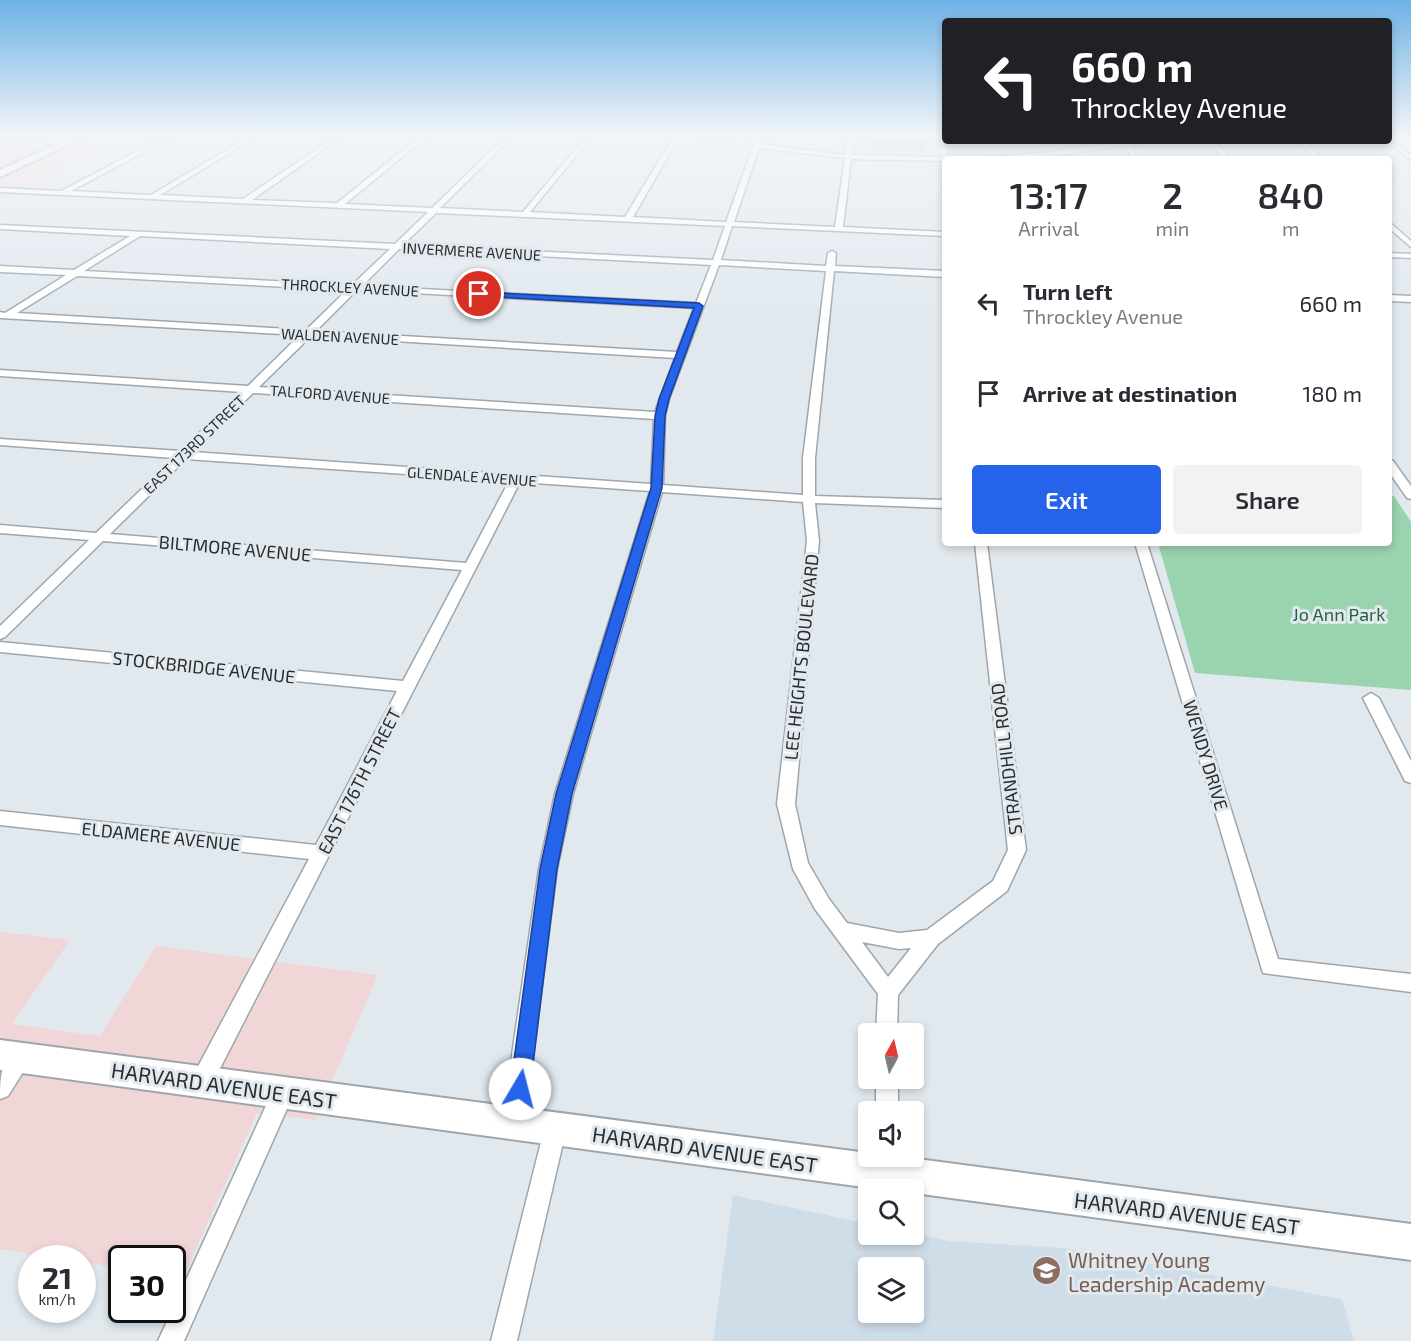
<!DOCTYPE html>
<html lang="en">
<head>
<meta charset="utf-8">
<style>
  :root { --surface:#fff; --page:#f2f2f3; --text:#2b2b33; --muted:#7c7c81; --accent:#2563eb }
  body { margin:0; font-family:"Exo 2",sans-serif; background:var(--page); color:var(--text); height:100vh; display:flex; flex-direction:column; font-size:22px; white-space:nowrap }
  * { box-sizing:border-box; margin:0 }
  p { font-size:20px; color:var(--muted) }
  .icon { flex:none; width:33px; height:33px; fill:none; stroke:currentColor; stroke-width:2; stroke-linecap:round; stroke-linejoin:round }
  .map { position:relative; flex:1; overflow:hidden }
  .drawer { position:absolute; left:942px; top:156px; width:450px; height:390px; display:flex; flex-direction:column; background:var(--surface); border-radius:6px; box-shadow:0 3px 9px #0003 }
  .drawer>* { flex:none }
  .guide { position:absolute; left:942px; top:18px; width:450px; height:126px; border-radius:6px; box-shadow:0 3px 9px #0003; background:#202124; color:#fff; overflow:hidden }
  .needle { width:39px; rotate:8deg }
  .buttons { position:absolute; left:858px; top:1023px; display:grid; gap:12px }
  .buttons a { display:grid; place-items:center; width:66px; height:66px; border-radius:6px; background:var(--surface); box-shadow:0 3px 9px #0003; font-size:30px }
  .speed { position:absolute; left:18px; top:1245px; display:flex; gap:12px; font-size:30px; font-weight:700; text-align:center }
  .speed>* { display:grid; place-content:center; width:78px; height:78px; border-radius:50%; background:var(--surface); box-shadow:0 3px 9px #0003; line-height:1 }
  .speed small { font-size:15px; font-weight:400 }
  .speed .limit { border:3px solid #111; border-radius:9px; background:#fff; color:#111 }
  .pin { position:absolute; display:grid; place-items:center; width:51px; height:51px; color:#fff; margin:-26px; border:3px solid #fff; border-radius:50%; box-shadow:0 2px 6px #0007 }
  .me { position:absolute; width:66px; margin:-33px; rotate:8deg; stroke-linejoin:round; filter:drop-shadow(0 0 4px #0008) }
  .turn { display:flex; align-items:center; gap:21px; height:126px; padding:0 30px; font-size:27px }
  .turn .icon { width:78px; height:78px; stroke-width:2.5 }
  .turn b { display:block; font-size:42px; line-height:51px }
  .eta { display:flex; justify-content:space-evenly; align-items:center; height:102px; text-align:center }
  .eta b { font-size:36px; font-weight:600; line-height:42px }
  .action { display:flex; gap:12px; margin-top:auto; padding:12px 30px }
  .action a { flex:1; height:69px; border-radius:6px; background:var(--accent); color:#fff; font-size:24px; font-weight:600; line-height:69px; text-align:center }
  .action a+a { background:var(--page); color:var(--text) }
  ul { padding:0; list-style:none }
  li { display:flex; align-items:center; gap:18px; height:90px; padding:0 30px }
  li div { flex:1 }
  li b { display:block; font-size:22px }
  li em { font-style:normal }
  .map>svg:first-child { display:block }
  .commercial { fill:#f1d6d8 }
  .built { fill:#cfdde9; fill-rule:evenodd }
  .green { fill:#9ad4af }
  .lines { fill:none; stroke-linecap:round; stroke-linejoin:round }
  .minor-casing { stroke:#9ea6ac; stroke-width:3 }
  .secondary-casing { stroke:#9ea6ac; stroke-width:4 }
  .minor { fill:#fff; fill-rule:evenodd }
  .secondary { fill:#fff; fill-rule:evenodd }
  .wall { fill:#b7aeac }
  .building { fill:#d5cac8; stroke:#958d8c; stroke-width:1.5 }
  .route { fill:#2563eb; stroke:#184099; stroke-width:1.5 }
  .labels { text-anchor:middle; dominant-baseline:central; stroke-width:6; stroke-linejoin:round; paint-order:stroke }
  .far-street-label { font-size:15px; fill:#2a2d2f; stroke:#e1e9ef }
  .street-label { font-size:18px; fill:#2a2d2f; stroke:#e1e9ef }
  .park-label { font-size:18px; fill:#246240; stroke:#e1e9ef }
  .near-street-label { font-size:21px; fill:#2a2d2f; stroke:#e1e9ef }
  .near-education-label { font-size:21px; fill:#785e54; stroke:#e1e9ef; text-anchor:start }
</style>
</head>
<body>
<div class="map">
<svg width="1411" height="1341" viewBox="0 0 1411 1341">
  <rect width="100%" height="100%" fill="#e1e9ef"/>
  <!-- commercial -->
  <g class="commercial">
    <polygon points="44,134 134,134 0,200 0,153"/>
    <polygon points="0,932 70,940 12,1024 100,1036 156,946 378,975 315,1120 257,1113 183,1277 173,1275 172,1258 122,1258 121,1268 83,1262 82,1258 52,1258 0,1249"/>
  </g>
  <!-- built -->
  <g class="built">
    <polygon points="851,134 942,134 945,159 847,156"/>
    <path d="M733 1195 868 1224V1234L914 1233 949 1241 1064 1248 1342 1299 1354 1341H713ZM868 1268H914V1312H868Z"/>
  </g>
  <!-- green -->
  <polygon class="green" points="1389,496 1394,496 1411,522 1411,690 1195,673 1158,543 1389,543"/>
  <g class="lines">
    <defs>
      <g id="minor">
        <path d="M170 134H178L71 191 151 195 254 134H262L160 195 243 199 339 134H346L252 200 337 203 423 134H430L345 204 432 208 508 134H515L440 208 523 212 588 134H594L530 212 625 217 675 134H681L633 217 726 222 753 147 691 134H704L755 143 758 134H764L761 144 845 155 848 134H854L852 155 941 157 939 134H945L948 159 945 161 851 159 843 227 945 232V236L732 226 721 260 826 266 828 253 832 251 836 253 835 266 945 271V277L834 271 815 458V496L945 500V508L815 503 819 541 795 804 808 863 829 899 847 923 899 933 927 930 993 881 1008 850 975 543H987L1026 850 1007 891 938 944 898 995 897 1034H876L878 994 815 909 793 869 777 804 807 541 803 502 662 492 573 794 557 869 524 1124 521 1132 513 1135 505 1132 502 1124 539 869 555 794 650 491 520 482 210 1088 202 1091 194 1088 191 1081 194 1074 309 859 0 825V811L316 845 397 691 0 652V642L403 681 462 570 103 541 5 637 0 639V626L89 540 0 533V525L96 533 174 458 0 445V439L180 451 242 392 0 376V370L248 386 300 335 0 318V312L5 313 66 275 0 272V266L74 270 130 236 0 229V225L395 244 428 212 0 192V188L61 191ZM759 148 845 158 835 227 734 222ZM436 213 725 226 713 260 403 245ZM140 236 390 249 352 285 84 271ZM399 249 711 265 696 303 362 286ZM719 265 826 271 803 458V495L663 485 665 416 669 399ZM77 276 347 290 306 330 17 313ZM357 290 694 308 677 352 316 331ZM311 336 675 358 655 412 259 387ZM253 393 654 419 651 484 193 452ZM186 459 509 481 466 563 110 534ZM862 942 899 949 911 948 888 977Z"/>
        <polygon points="0,136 67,141 70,143 67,145 0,140"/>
        <polygon points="1389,139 1411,155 1411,160 1387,142"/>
        <polygon points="1122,141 1147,141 1130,145 1139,159 1133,159 1125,146 1042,157 955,159 1042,153"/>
        <polygon points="1209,141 1215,141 1230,159 1224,159"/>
        <polygon points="1297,141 1304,141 1323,159 1316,159"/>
        <polygon points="1389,222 1411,241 1411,247 1389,228"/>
        <polygon points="1389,253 1411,254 1411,258 1389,257"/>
        <polygon points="1389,295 1411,296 1411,302 1389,301"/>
        <polygon points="1389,460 1393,461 1411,486 1411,499 1407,498 1389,472"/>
        <polygon points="1135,543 1147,543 1278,959 1411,974 1411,992 1263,973"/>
        <polygon points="1371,693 1379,698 1411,761 1411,783 1405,781 1403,777 1363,698"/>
        <path d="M21 1048 29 1051 32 1058 8 1096 0 1099C0 1079 0 1057 21 1048Z"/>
        <rect x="876" y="1078" width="22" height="34"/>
        <polygon points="283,1082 291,1086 294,1093 184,1341 158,1341 275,1086"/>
        <polygon points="555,1119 563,1122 566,1130 517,1341 491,1341 544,1130 547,1122"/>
      </g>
      <g id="secondary">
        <polygon points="78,134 91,134 0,177 0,170"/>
        <polygon points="0,1040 868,1153 868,1156 895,1156 1411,1224 1411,1260 914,1193 914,1190 886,1190 0,1070"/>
      </g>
    </defs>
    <!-- minor casing -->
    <use href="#minor" class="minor-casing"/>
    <!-- secondary casing -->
    <use href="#secondary" class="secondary-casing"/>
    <!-- minor -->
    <use href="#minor" class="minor"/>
    <!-- secondary -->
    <use href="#secondary" class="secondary"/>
  </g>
  <!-- wall -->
  <polygon class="wall" points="871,134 926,141 925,151 870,149"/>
  <!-- building -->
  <polygon class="building" points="871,134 925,134 926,141 871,140"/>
  <!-- sky -->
  <linearGradient id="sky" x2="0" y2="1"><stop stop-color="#6db2e5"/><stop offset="0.42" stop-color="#f2f5f8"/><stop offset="1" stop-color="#f2f5f8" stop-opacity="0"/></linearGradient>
  <rect width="1411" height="322" fill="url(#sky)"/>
  <!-- route -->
  <polygon class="route" points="479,292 699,303 703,306 669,399 665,416 662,488 572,794 557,869 530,1089 527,1095 520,1098 513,1095 510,1089 540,869 556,794 651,488 655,416 659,399 694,308 477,296 475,294"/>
  <!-- icons -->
  <defs>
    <symbol id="school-disc" viewBox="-11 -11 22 22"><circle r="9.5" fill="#8d6e63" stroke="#e1e9ef"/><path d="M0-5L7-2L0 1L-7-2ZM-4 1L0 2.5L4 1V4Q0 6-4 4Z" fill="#fff"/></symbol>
  </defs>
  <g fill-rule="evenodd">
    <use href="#school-disc" x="1030" y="1254" width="33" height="33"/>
  </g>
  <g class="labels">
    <!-- far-street labels -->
    <g class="far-street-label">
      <text transform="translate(472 251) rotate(3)">INVERMERE AVENUE</text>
      <text transform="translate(350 287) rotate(3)">THROCKLEY AVENUE</text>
      <text transform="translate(340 336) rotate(3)">WALDEN AVENUE</text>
      <text transform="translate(330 394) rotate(4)">TALFORD AVENUE</text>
      <text transform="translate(194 444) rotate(-44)">EAST 173RD STREET</text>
      <text transform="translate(472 476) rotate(4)">GLENDALE AVENUE</text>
    </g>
    <!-- street labels -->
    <g class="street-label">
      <text transform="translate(235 548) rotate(5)">BILTMORE AVENUE</text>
      <text transform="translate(801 657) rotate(-84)">LEE HEIGHTS BOULEVARD</text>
      <text transform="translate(204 667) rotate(6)">STOCKBRIDGE AVENUE</text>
      <text transform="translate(1206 755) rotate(73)">WENDY DRIVE</text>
      <text transform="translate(1006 759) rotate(-97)">STRANDHILL ROAD</text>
      <text transform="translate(359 781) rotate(-63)">EAST 176TH STREET</text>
      <text transform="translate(161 836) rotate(6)">ELDAMERE AVENUE</text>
    </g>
    <!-- park labels -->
    <g class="park-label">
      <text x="1339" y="614">Jo Ann Park</text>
    </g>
    <!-- near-street labels -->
    <g class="near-street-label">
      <text transform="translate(224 1085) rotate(8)">HARVARD AVENUE EAST</text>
      <text transform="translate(705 1149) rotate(8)">HARVARD AVENUE EAST</text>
      <text transform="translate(1187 1213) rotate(7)">HARVARD AVENUE EAST</text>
    </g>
    <!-- near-education labels -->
    <g class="near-education-label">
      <text x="1068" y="1259">Whitney Young<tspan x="1068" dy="24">Leadership Academy</tspan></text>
    </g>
  </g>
</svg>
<div class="buttons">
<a><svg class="needle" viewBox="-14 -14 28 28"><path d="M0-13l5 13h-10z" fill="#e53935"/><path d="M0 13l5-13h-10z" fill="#7c7c81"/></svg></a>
<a><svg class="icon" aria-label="sound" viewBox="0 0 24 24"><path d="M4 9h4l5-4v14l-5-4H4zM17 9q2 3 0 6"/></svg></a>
<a><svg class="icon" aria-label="search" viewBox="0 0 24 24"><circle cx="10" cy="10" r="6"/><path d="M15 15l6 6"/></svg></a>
<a><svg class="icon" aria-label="layers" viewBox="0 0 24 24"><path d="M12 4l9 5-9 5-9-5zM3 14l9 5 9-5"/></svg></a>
</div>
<div class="speed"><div>21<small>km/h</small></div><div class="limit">30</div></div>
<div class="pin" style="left:479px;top:294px;background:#d93025"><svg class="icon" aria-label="arrive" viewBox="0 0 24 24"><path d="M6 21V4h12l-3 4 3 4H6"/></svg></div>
<svg class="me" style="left:520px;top:1089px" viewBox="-20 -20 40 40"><circle r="19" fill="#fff"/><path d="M0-13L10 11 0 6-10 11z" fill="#2563eb"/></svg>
<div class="guide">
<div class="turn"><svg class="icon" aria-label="left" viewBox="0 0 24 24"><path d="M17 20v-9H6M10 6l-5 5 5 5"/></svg><div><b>660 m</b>Throckley Avenue</div></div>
</div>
<section class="drawer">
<div class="eta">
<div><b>13:17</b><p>Arrival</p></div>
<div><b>2</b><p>min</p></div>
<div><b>840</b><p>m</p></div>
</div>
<ul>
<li><svg class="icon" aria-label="left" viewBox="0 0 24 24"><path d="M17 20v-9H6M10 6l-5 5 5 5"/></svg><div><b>Turn left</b><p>Throckley Avenue</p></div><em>660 m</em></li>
<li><svg class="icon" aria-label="arrive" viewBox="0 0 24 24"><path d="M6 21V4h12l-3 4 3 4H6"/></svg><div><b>Arrive at destination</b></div><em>180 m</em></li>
</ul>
<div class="action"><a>Exit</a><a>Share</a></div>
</section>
</div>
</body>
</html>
